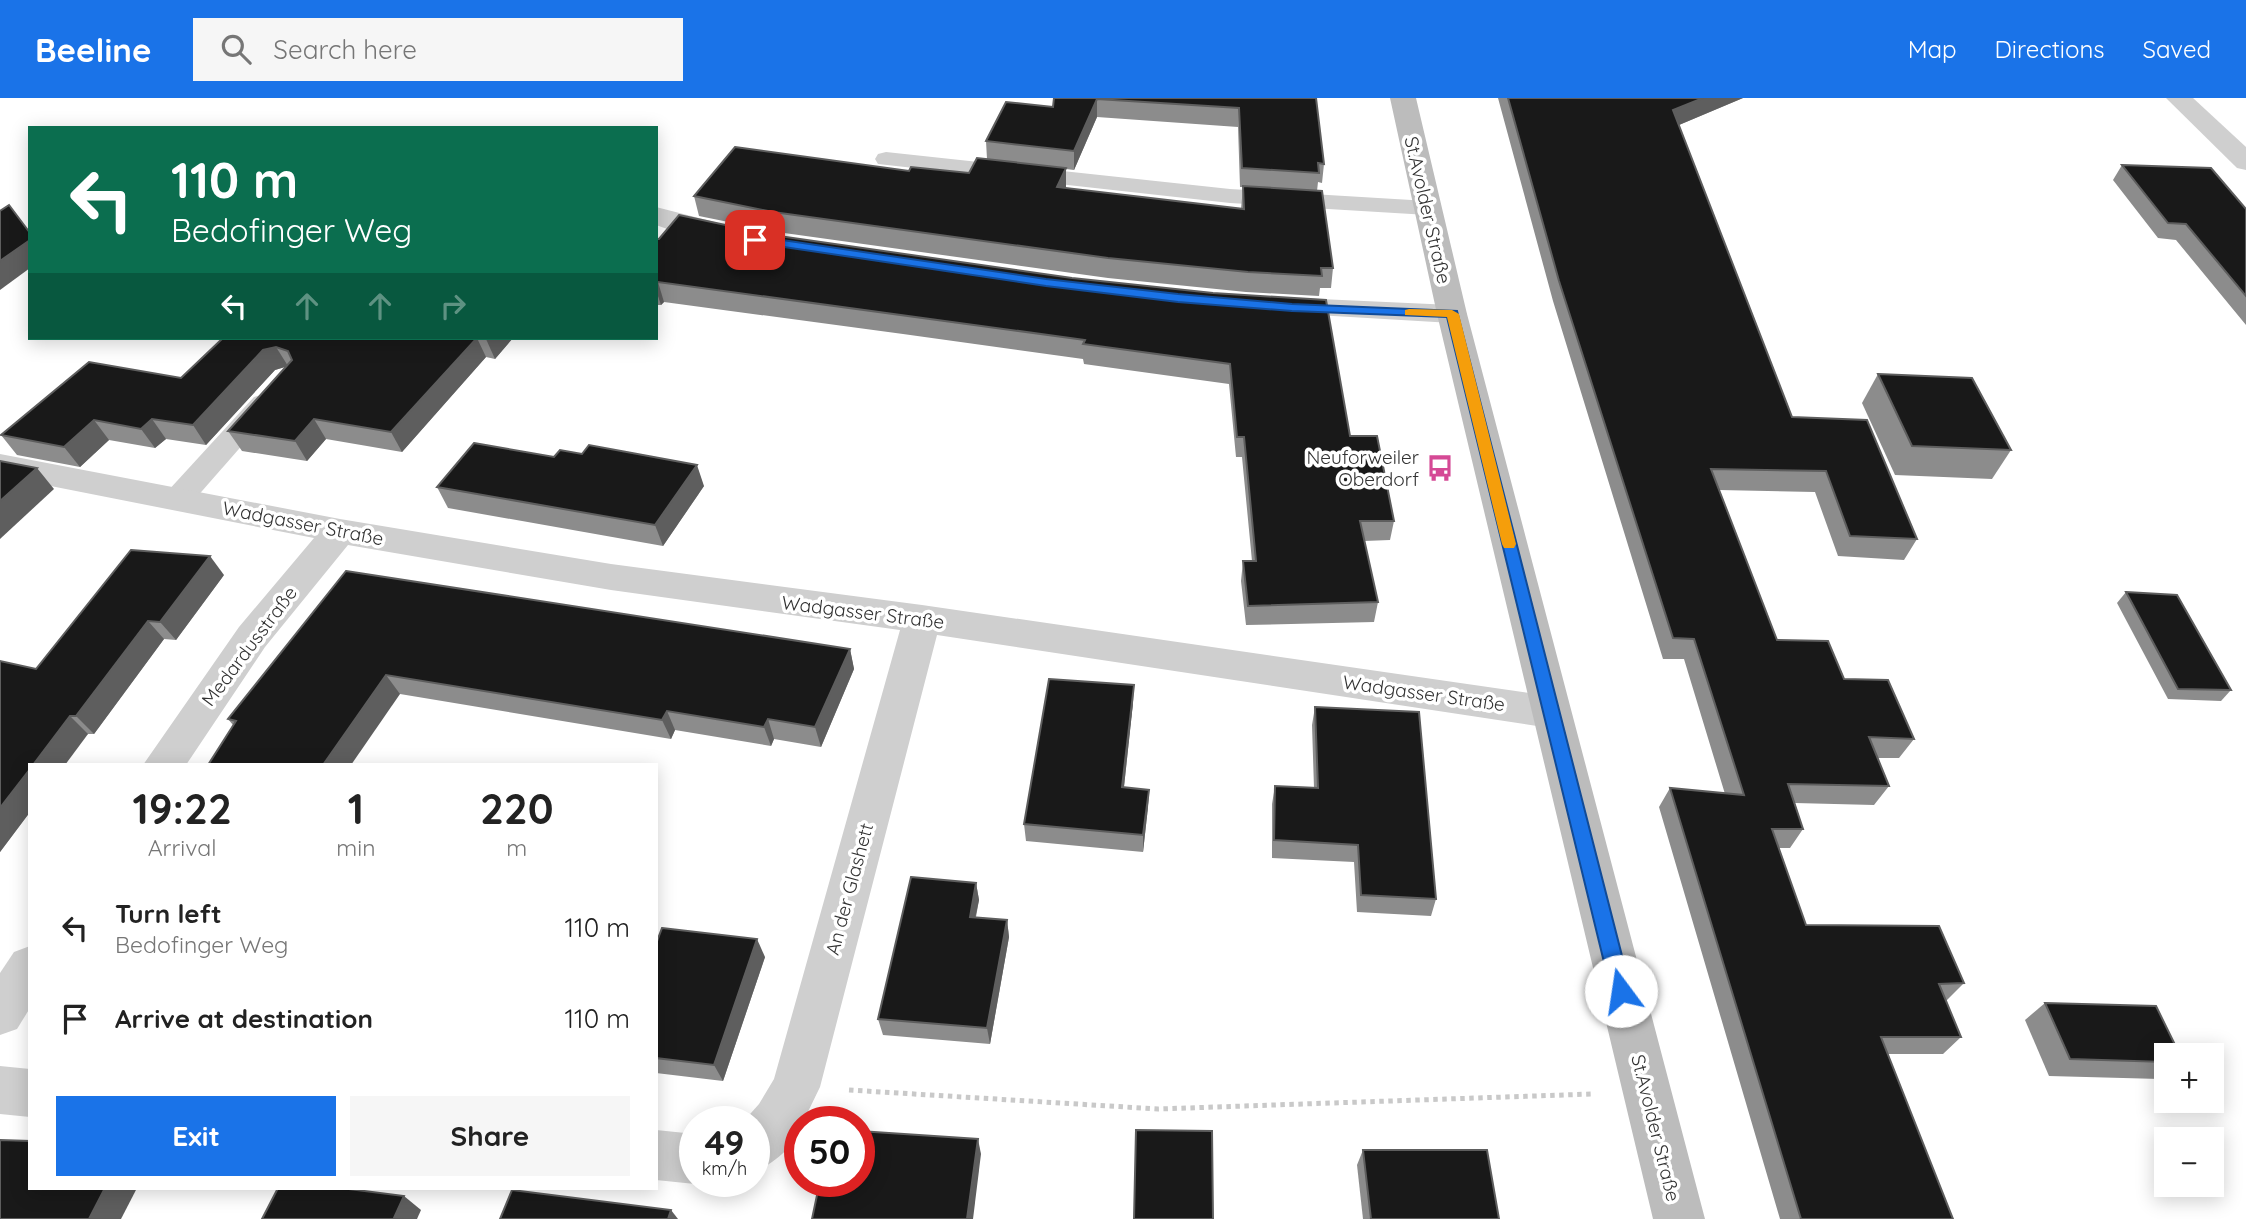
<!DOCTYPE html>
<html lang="en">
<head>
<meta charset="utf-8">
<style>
  :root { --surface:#fff; --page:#f6f6f6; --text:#222; --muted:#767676; --accent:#1a73e8 }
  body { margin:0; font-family:Quicksand,sans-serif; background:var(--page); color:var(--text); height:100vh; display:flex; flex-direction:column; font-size:26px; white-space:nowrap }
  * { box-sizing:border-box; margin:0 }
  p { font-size:23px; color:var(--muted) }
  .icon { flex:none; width:38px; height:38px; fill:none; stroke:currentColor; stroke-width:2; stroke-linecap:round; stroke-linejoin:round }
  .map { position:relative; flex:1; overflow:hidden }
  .side { position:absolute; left:28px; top:665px; width:630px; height:427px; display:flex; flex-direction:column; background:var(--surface); border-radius:0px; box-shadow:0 4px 18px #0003 }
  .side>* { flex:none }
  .hud { position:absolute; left:28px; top:28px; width:630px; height:214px; border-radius:0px; box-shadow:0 4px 18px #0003; background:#0b6e4f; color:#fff; overflow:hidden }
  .tools { position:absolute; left:2154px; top:945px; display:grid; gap:14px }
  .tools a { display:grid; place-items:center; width:70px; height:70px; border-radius:0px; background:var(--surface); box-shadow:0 4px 18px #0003; font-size:35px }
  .speed { position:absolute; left:679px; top:1008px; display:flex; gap:14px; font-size:35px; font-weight:700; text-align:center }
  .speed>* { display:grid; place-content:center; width:91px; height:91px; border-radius:50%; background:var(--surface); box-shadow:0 4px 18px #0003; line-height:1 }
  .speed small { font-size:18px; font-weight:400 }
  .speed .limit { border:10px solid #d22; background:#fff; color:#111 }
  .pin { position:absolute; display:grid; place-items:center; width:60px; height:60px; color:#fff; margin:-30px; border-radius:14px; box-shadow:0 4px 10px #0006 }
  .me { position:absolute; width:77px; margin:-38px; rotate:346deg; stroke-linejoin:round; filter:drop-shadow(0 0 5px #0008) }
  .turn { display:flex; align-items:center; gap:24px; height:147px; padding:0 28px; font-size:32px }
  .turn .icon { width:91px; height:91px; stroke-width:2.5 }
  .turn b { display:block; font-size:49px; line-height:60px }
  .lanes { display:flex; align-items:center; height:66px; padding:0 28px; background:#0003; justify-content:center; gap:35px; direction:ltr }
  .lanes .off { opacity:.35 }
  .eta { display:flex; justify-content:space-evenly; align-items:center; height:119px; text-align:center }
  .eta b { font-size:42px; font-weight:700; line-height:49px }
  .action { display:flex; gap:14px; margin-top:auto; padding:14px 28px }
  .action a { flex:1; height:80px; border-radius:0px; background:var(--accent); color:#fff; font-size:28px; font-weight:700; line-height:80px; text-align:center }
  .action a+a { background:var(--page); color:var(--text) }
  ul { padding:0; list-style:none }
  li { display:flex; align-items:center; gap:21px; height:91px; padding:0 28px }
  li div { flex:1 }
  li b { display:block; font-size:26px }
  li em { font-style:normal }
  header { display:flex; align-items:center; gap:42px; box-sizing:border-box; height:98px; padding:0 35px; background:var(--accent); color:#fff }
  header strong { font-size:33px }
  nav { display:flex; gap:38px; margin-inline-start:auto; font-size:24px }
  .search { width:490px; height:63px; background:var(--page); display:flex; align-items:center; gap:18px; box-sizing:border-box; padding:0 24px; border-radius:0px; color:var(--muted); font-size:26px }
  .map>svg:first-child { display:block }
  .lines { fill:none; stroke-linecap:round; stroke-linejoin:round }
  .path { stroke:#c9c9c9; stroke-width:5; stroke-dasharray:4.5 4.5; stroke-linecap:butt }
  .service { fill:#cfcfcf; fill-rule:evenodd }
  .minor { fill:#cfcfcf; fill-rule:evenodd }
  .secondary { fill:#bcbcbc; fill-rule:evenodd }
  .wall { fill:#8c8c8c; fill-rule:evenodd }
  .shaded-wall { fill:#5e5e5e }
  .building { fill:#191919; stroke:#5e5e5e; stroke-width:2 }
  .route { fill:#1a73e8; stroke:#114b97; stroke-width:2 }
  .slow { fill:#f59e0b }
  .labels { text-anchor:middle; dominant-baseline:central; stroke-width:7; stroke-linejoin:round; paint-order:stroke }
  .street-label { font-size:19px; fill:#323232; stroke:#fff }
  .poi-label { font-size:19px; fill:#323232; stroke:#fff; text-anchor:end }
</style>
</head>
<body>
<header>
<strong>Beeline</strong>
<div class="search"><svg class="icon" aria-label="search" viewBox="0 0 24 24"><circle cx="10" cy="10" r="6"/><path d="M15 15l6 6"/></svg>Search here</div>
<nav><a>Map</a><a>Directions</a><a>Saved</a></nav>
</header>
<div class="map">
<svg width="2246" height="1121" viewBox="0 0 2246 1121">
  <rect width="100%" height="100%" fill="#fff"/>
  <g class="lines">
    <!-- path -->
    <polyline class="path" points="849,992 1158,1011 1592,996"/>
    <!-- service -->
    <g class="service">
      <polygon points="886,54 1230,91 1428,103 1436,105 1440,110 1436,115 1428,117 1230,105 878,66 875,61 878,56"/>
      <polygon points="264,296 274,299 278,305 274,311 188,409 177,412 166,409 162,402 166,395 254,299"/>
    </g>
    <!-- minor -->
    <g class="minor">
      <polygon points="2166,0 2193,0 2246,49 2246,72 2237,70"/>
      <path d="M656 109 734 129 738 135 734 141C711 147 678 135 656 127Z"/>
      <polygon points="1276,199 1452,207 1463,210 1467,216 1463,222 1452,225 1265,214 1261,208 1265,202"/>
      <path d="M0 356 340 421 611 466 922 507 1550 598 1564 603 1570 614 1564 625 1550 630 937 537 820 989 803 1024H800C800 1046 773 1066 754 1074V1024H743L759 1006 774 981 900 532 611 492 348 447 265 549 186 667H143L239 529 314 440 0 378Z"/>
      <polygon points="30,848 30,910 17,931 0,937 0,875 14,854"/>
      <polygon points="0,968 30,971 30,1019 0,1016"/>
      <polygon points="656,1032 695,1036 695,1083 702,1083 695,1086 656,1082"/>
    </g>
    <!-- secondary -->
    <polygon class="secondary" points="1390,0 1416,0 1467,216 1705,1121 1653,1121 1437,216"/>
  </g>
  <!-- wall -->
  <g class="wall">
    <path d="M1054 0H1316L1324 66 1322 85 1318 84 1317 93 1333 170 1331 190H1320L1319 198 1246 194 1108 180 777 134 699 118 694 98 909 73 969 75 987 61 986 43 1053 9ZM1097 19 1238 29 1240 89H1243L1241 111 1066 90V71L1074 72Z"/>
    <polygon points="1498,0 1743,0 1679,27 1792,319 1917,441 1904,462 1838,458 1815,394 1719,392 1777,542 1844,581 1914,641 1899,660 1877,660 1889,688 1874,707 1795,705 1803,731 1790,750 1779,750 1806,827 1964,885 1946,903 1961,939 1943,956 1887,956 1953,1121 1780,1121 1659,709 1670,690 1725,696 1684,561 1663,561 1553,203"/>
    <polygon points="2122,67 2246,111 2246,227 2176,142 2158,140 2113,82"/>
    <polygon points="772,137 1072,180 1213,195 1350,338 1394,423 1390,442 1364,443 1378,504 1374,524 1246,527 1241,483 1243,463 1252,463 1242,359 1236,359 1229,286 1084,266 1083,261 903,236 664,204 661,207 656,207 656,141"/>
    <polygon points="223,240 513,240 495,261 486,259 402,354 326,341 307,363 242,353 228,333 285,269 275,272 206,347 166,341 155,350 109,342 80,369 17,357 1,337 181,280"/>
    <polygon points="1878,276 2011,352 1992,381 1895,377 1862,305"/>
    <polygon points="704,388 663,448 448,410 437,389"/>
    <polygon points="346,473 850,551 854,571 821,649 774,641 771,648 675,632 671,641 400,596 233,627 228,621"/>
    <polygon points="224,477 176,542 164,541 94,636 88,636 30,667 30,714 0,754 0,563 36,571"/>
    <polygon points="2126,494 2231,592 2221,603 2168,601 2117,505"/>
    <polygon points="1133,605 1124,689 1149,692 1148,709 1143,754 1026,743 1024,726"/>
    <polygon points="1315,609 1436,801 1431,818 1357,814 1354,764 1272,760 1272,706 1275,688 1314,690 1312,627"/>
    <polygon points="976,785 979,802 976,819 1007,822 1009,839 990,946 883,937 878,921"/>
    <polygon points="656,846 765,859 723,983 656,975"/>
    <polygon points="2045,905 2166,957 2166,976 2160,981 2049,978 2025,922"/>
    <polygon points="1363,1052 1499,1121 1363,1121 1357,1067"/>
  </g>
  <!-- shaded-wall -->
  <g class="shaded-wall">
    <polygon points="1703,0 1743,0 1667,32 1673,12"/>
    <polygon points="1097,1 1097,19 1074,72 1074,53"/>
    <polygon points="1066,70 1066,90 1058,109 1057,89"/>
    <polygon points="30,142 30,170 0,192 0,163"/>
    <polygon points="658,184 664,204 661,207 656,192 656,186"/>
    <polygon points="477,240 486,259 402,354 391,334"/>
    <polygon points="487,240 513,240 495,261 486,241"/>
    <polygon points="276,249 288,268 275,272 206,347 193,327 263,252"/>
    <polygon points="152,321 166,341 155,350 141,331"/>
    <polygon points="314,321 326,341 307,363 295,343"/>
    <polygon points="94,322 109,342 80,369 64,349"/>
    <polygon points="697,367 704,388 663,448 655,427"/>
    <polygon points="37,370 54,391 0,441 0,403"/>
    <polygon points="210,458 224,477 176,542 160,524"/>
    <polygon points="148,523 164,541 94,636 76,618"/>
    <polygon points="850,551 854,571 821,649 815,629"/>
    <polygon points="386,577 400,596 351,667 323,667"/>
    <polygon points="1134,587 1133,605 1122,707 1122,689"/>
    <polygon points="667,613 675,632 671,641 662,622"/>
    <polygon points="70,618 88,636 65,667 33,667"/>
    <polygon points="768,621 774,641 771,648 764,629"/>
    <polygon points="30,671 30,714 0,754 0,710"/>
    <polygon points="1149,692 1148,709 1143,754 1143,737"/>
    <polygon points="976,785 979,802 972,835 970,819"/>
    <polygon points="1007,822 1009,839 990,946 987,930"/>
    <polygon points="757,841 765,859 723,983 714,967"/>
    <polygon points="978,1041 981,1056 973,1121 967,1121"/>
    <polygon points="105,1090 137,1090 121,1121 89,1121"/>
    <polygon points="338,1090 363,1090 356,1104"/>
    <polygon points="404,1098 421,1112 417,1121 395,1121 394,1120"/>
    <polygon points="671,1112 678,1121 668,1121"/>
  </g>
  <!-- building -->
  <g class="building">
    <polygon points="1054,0 1316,0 1324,66 1318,65 1319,75 1242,70 1239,10 1097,1 1074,53 986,43 1006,4 1053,9"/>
    <polygon points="1508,0 1703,0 1673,12 1792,319 1867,322 1917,441 1850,438 1826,373 1711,371 1777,542 1828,543 1844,581 1888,582 1914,641 1869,639 1889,688 1788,686 1803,731 1772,731 1806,827 1939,828 1964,885 1939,886 1961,939 1881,939 1953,1121 1801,1121 1670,690 1744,697 1694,541 1673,540 1559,183"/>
    <polygon points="735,49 909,73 911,69 969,75 977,60 1066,70 1057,89 1244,111 1243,88 1322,93 1333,170 1321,170 1322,178 1248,174 1108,160 773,114 694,98"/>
    <polygon points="2122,67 2211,70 2246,111 2246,198 2186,126 2168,125"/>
    <polygon points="9,107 30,135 30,142 0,163 0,113"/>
    <polygon points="679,117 772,137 1072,180 1213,195 1326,202 1350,338 1377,338 1394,423 1360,423 1378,504 1248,508 1243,463 1256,463 1244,339 1237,339 1230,266 1083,246 1085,242 658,184 656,186 656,141 659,141"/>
    <polygon points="223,240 477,240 391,334 314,321 295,343 228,333 292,262 288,253 276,249 263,252 193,327 152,321 141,331 94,322 64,349 1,337 89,264 181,280"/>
    <polygon points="1878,276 1972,280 2011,352 1912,348"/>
    <polygon points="474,345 554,359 560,352 582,356 589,347 697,367 655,427 437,389"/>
    <polygon points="0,363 37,370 0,403"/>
    <polygon points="131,452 210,458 160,524 148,523 76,618 70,618 33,667 30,667 30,671 0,710 0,563 36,571"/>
    <polygon points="346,473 850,551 815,629 768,621 764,629 667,613 662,622 386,577 323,667 208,667 236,623 228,621"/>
    <polygon points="2126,494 2177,497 2231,592 2178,591"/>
    <polygon points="1049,581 1134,587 1122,689 1149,692 1143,737 1024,726"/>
    <polygon points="1315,609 1419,614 1436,801 1361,797 1358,747 1274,742 1275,688 1318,690"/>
    <polygon points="911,779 976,785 970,819 1007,822 987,930 878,921"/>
    <polygon points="662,830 757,841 714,967 656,960 656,846"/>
    <polygon points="2045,905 2156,908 2180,957 2166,957 2166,964 2070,961"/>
    <polygon points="1136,1032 1212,1033 1213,1121 1134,1121"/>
    <polygon points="859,1033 978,1041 967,1121 812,1121 820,1083 859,1083"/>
    <polygon points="0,1042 30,1043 30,1090 105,1090 89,1121 0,1121"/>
    <polygon points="1363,1052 1487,1052 1499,1121 1371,1121"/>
    <polygon points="278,1090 341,1090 404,1098 394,1120 403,1121 262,1121"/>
    <polygon points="512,1092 671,1112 668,1121 500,1121"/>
  </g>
  <!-- route -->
  <polygon class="route" points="755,138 1046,181 1178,196 1292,206 1457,213 1631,893 1628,899 1621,902 1614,899 1611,893 1447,219 1292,213 1178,204 1046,188 751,144 751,139"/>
  <!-- slow -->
  <polygon class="slow" points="1409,211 1452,212 1459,216 1516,446 1514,450 1504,450 1502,446 1447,219 1405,217 1405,212"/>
  <!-- icons -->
  <defs>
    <symbol id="bus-bare" viewBox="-9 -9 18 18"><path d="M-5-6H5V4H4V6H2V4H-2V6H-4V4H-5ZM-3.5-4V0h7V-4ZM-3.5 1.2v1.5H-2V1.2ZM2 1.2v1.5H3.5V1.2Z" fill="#d54995" stroke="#fff" stroke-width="2.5" paint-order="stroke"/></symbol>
  </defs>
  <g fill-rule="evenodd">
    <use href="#bus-bare" x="1421" y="351" width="38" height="38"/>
  </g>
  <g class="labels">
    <!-- street labels -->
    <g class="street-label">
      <text transform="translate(1428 112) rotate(77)">St.Avolder Straße</text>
      <text transform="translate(303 425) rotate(11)">Wadgasser Straße</text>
      <text transform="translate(863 514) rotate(7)">Wadgasser Straße</text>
      <text transform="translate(249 548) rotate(-53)">Medardusstraße</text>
      <text transform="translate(1424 595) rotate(8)">Wadgasser Straße</text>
      <text transform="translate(849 791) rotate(-75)">An der Glashett</text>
      <text transform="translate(1656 1030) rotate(76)">St.Avolder Straße</text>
    </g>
    <!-- poi labels -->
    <g class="poi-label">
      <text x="1419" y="359">Neuforweiler<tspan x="1419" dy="22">Oberdorf</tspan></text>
    </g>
  </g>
</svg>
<div class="tools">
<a>+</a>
<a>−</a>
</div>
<div class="speed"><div>49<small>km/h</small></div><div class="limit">50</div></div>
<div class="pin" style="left:755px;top:142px;background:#d93025"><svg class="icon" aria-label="arrive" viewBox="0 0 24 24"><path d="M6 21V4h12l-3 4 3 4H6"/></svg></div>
<svg class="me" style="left:1621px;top:893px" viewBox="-20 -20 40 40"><circle r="19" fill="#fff"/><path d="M0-13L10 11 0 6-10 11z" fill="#1a73e8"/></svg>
<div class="hud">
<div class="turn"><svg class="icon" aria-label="left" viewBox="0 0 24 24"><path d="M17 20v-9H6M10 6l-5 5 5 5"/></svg><div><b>110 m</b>Bedofinger Weg</div></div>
<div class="lanes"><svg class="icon" aria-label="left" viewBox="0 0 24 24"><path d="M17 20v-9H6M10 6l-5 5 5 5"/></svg><svg class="icon off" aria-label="ahead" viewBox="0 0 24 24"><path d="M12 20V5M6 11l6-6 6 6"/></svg><svg class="icon off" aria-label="ahead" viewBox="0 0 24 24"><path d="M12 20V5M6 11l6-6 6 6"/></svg><svg class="icon off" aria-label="right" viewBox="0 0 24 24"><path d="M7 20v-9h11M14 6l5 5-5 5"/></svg></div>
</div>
<section class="side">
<div class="eta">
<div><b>19:22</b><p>Arrival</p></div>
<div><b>1</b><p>min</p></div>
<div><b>220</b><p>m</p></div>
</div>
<ul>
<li><svg class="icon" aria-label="left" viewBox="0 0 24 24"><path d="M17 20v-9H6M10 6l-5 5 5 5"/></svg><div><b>Turn left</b><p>Bedofinger Weg</p></div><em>110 m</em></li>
<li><svg class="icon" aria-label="arrive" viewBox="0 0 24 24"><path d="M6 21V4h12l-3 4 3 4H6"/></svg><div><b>Arrive at destination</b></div><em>110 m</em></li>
</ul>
<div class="action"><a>Exit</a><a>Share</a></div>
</section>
</div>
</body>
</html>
